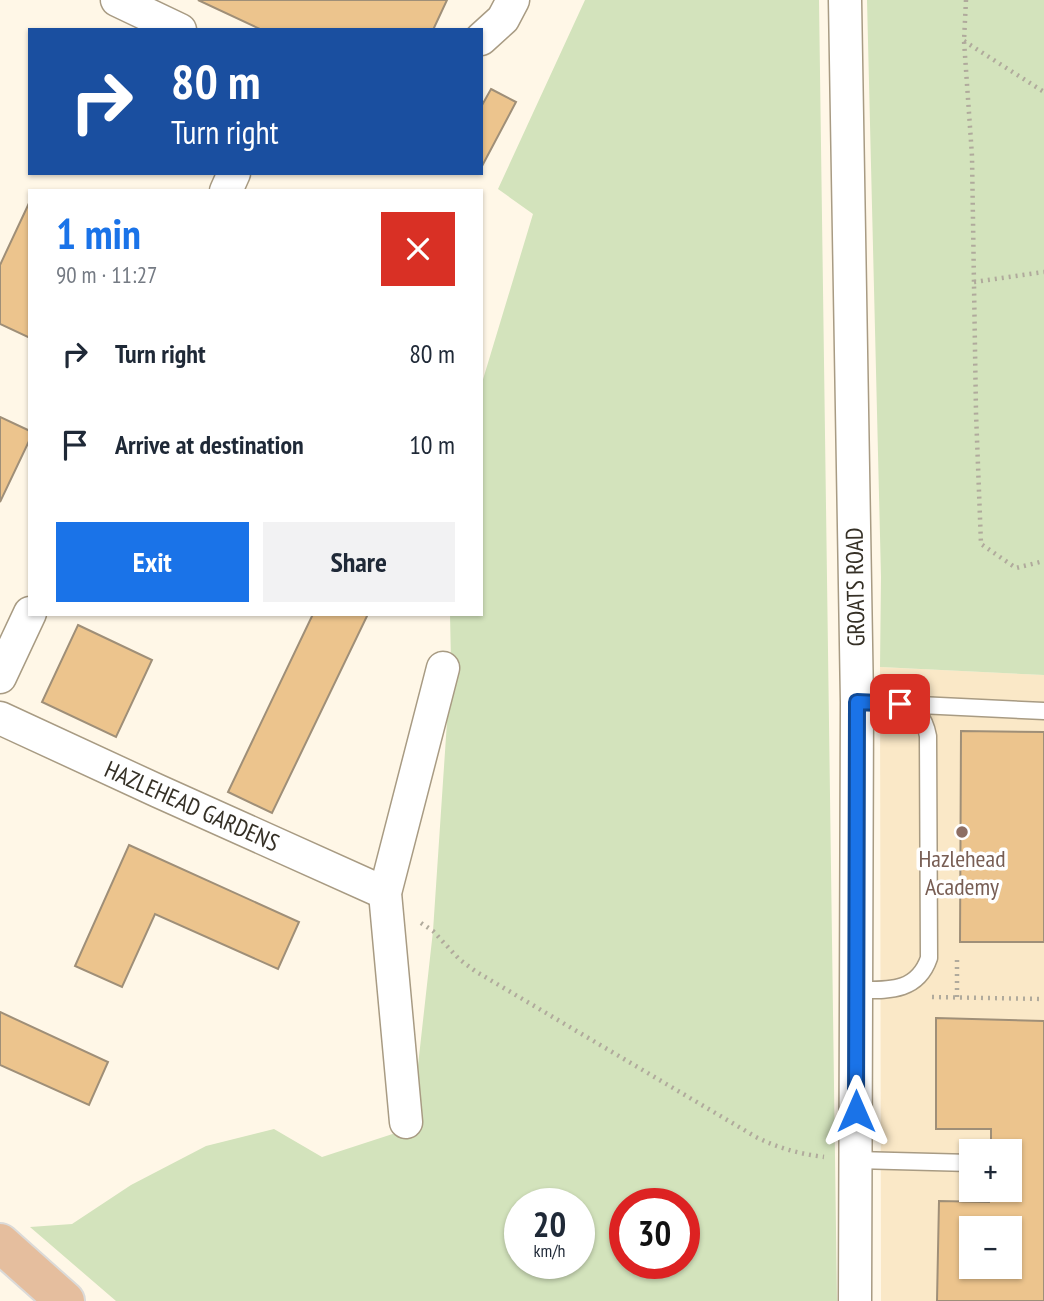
<!DOCTYPE html>
<html lang="en">
<head>
<meta charset="utf-8">
<style>
  :root { --surface:#fff; --page:#f2f2f3; --text:#1f2937; --muted:#747a83; --accent:#1a73e8 }
  body { margin:0; font-family:"PT Sans Narrow",sans-serif; background:var(--page); color:var(--text); height:100vh; display:flex; flex-direction:column; font-size:26px; white-space:nowrap }
  * { box-sizing:border-box; margin:0 }
  p { font-size:23px; color:var(--muted) }
  .icon { flex:none; width:38px; height:38px; fill:none; stroke:currentColor; stroke-width:2; stroke-linecap:round; stroke-linejoin:round }
  .map { position:relative; flex:1; overflow:hidden }
  .drawer { position:absolute; left:28px; top:189px; width:455px; height:427px; display:flex; flex-direction:column; background:var(--surface); border-radius:0px; box-shadow:0 2px 5px #0004 }
  .drawer>* { flex:none }
  .top-card { position:absolute; left:28px; top:28px; width:455px; height:147px; border-radius:0px; box-shadow:0 2px 5px #0004; background:#1a4fa0; color:#fff; overflow:hidden }
  .fabs { position:absolute; left:959px; top:1139px; display:grid; gap:14px }
  .fabs a { display:grid; place-items:center; width:63px; height:63px; border-radius:0px; background:var(--surface); box-shadow:0 2px 5px #0004; font-size:35px }
  .speed { position:absolute; left:504px; top:1188px; display:flex; gap:14px; font-size:35px; font-weight:700; text-align:center }
  .speed>* { display:grid; place-content:center; width:91px; height:91px; border-radius:50%; background:var(--surface); box-shadow:0 2px 5px #0004; line-height:1 }
  .speed small { font-size:18px; font-weight:400 }
  .speed .limit { border:10px solid #d22; background:#fff; color:#111 }
  .pin { position:absolute; display:grid; place-items:center; width:60px; height:60px; color:#fff; margin:-30px; border-radius:14px; box-shadow:0 4px 10px #0006 }
  .me { position:absolute; width:77px; margin:-38px; rotate:0deg; stroke-linejoin:round; filter:drop-shadow(0 0 5px #0008) }
  .turn { display:flex; align-items:center; gap:24px; height:147px; padding:0 28px; font-size:32px }
  .turn .icon { width:91px; height:91px; stroke-width:2.5 }
  .turn b { display:block; font-size:49px; line-height:60px }
  .round { display:grid; place-items:center; flex:none; width:74px; height:74px; border-radius:0px; background:var(--page) }
  .headline { display:flex; align-items:center; justify-content:space-between; height:119px; padding:0 28px }
  h1 { font-size:42px; font-weight:600; line-height:52px; color:var(--accent) }
  .action { display:flex; gap:14px; margin-top:auto; padding:14px 28px }
  .action a { flex:1; height:80px; border-radius:0px; background:var(--accent); color:#fff; font-size:28px; font-weight:600; line-height:80px; text-align:center }
  .action a+a { background:var(--page); color:var(--text) }
  ul { padding:0; list-style:none }
  li { display:flex; align-items:center; gap:21px; height:91px; padding:0 28px }
  li div { flex:1 }
  li b { display:block; font-size:26px }
  li em { font-style:normal }
  .map>svg:first-child { display:block }
  .built { fill:#fae8c7; fill-rule:evenodd }
  .green { fill:#d3e3bc; fill-rule:evenodd }
  .building { fill:#ecc48d; stroke:#9f8f78; stroke-width:2; fill-rule:evenodd }
  .lines { fill:none; stroke-linecap:round; stroke-linejoin:round }
  .lane-casing { stroke:#a89b83; stroke-width:19 }
  .street-casing { stroke:#a89b83; stroke-width:35 }
  .primary-casing { stroke:#dbdad8; stroke-width:42 }
  .path { stroke:#b0aa9c; stroke-width:4.5; stroke-dasharray:2 5; stroke-linecap:butt }
  .lane { stroke:#fff; stroke-width:16 }
  .street { stroke:#fff; stroke-width:32 }
  .primary { stroke:#e5be9e; stroke-width:38 }
  .route-casing { stroke:#114b97; stroke-width:18 }
  .route { stroke:#1a73e8; stroke-width:12 }
  .education-dot { fill:#8d6e63; stroke:#fff; stroke-width:2.5 }
  .labels { text-anchor:middle; dominant-baseline:central; stroke-width:7; stroke-linejoin:round; paint-order:stroke }
  .street-label { font-size:24px; fill:#353026; stroke:#fff }
  .education-label { font-size:24px; fill:#785e54; stroke:#fff }
</style>
</head>
<body>
<div class="map">
<svg width="1044" height="1301" viewBox="0 0 1044 1301">
  <rect width="100%" height="100%" fill="#fff7e7"/>
  <!-- built -->
  <path class="built" d="M880 667 1044 675V1301H881ZM971 1152H1010V1190H971ZM971 1228H1010V1267H971Z"/>
  <!-- green -->
  <g class="green">
    <path d="M585 0H819L837 1301H116L30 1227 72 1224 131 1185 206 1146 274 1129 322 1157 411 1128 433 931 451 662 450 614H481V386L533 214 498 189ZM520 1204H579V1264H520ZM625 1204H684V1264H625Z"/>
    <polygon points="867,0 1044,0 1044,675 880,667 881,577"/>
  </g>
  <!-- building -->
  <g class="building">
    <polygon points="198,0 447,0 433,30 262,30"/>
    <polygon points="491,89 516,102 481,168 481,107"/>
    <polygon points="30,201 30,338 0,324 0,265"/>
    <polygon points="0,417 30,431 30,439 0,502"/>
    <polygon points="313,614 368,614 272,813 228,792"/>
    <polygon points="78,625 152,660 116,737 42,702"/>
    <polygon points="961,731 1044,732 1044,942 960,942"/>
    <polygon points="129,845 299,922 278,969 155,914 122,987 75,966"/>
    <polygon points="0,1012 108,1062 89,1105 0,1065"/>
    <path d="M936 1018 1044 1021V1301H937L939 1201 989 1202 990 1190H1010V1152H991V1129H936ZM971 1228H1010V1267H971Z"/>
  </g>
  <g class="lines">
    <defs>
      <g id="lane">
        <polyline points="857,702 1044,711"/>
        <path d="M856 990C887 990 917 993 929 958L928 736C924 716 918 712 900 704"/>
        <polyline points="856,1160 971,1163"/>
      </g>
      <g id="street">
        <polyline points="117,0 180,30"/>
        <polyline points="845,0 857,702 855,1301"/>
        <polyline points="481,39 503,19 513,0"/>
        <polyline points="226,191 234,173"/>
        <polyline points="0,677 30,613"/>
        <polyline points="0,718 158,791 385,893"/>
        <polyline points="406,1122 385,893 443,668"/>
      </g>
      <polyline id="primary" points="0,1243 65,1301"/>
    </defs>
    <!-- lane casing -->
    <use href="#lane" class="lane-casing"/>
    <!-- street casing -->
    <use href="#street" class="street-casing"/>
    <!-- primary casing -->
    <use href="#primary" class="primary-casing"/>
    <!-- path -->
    <g class="path">
      <polyline points="966,0 964,41 972,156 976,413 981,544 1016,568 1044,561"/>
      <polyline points="964,41 1044,92"/>
      <polyline points="974,282 1044,272"/>
      <path d="M421 923 433 931 459 959 475 971 756 1137C778 1148 800 1154 824 1157"/>
      <polyline points="957,960 957,998"/>
      <polyline points="932,997 1044,999"/>
    </g>
    <!-- lane -->
    <use href="#lane" class="lane"/>
    <!-- street -->
    <use href="#street" class="street"/>
    <!-- primary -->
    <use href="#primary" class="primary"/>
  </g>
  <g class="lines">
    <defs>
      <polyline id="route" points="856,1111 857,702 900,704"/>
    </defs>
    <!-- route casing -->
    <use href="#route" class="route-casing"/>
    <!-- route -->
    <use href="#route" class="route"/>
  </g>
  <!-- markers -->
  <circle class="education-dot" cx="962" cy="832" r="7"/>
  <g class="labels">
    <!-- street labels -->
    <g class="street-label">
      <text transform="translate(855 587) rotate(-91)">GROATS ROAD</text>
      <text transform="translate(192 806) rotate(24)">HAZLEHEAD GARDENS</text>
    </g>
    <!-- education labels -->
    <g class="education-label">
      <text x="962" y="858">Hazlehead<tspan x="962" dy="28">Academy</tspan></text>
    </g>
  </g>
</svg>
<div class="fabs">
<a>+</a>
<a>−</a>
</div>
<div class="speed"><div>20<small>km/h</small></div><div class="limit">30</div></div>
<div class="pin" style="left:900px;top:704px;background:#d93025"><svg class="icon" aria-label="arrive" viewBox="0 0 24 24"><path d="M6 21V4h12l-3 4 3 4H6"/></svg></div>
<svg class="me" style="left:856px;top:1111px" viewBox="-20 -20 40 40"><path d="M0-17L14 15 0 8-14 15z" fill="#1a73e8" stroke="#fff" stroke-width="4"/></svg>
<div class="top-card">
<div class="turn"><svg class="icon" aria-label="right" viewBox="0 0 24 24"><path d="M7 20v-9h11M14 6l5 5-5 5"/></svg><div><b>80 m</b>Turn right</div></div>
</div>
<section class="drawer">
<div class="headline"><div><h1>1 min</h1><p>90 m · 11:27</p></div><a class="round" style="background:#d93025;color:#fff"><svg class="icon" aria-label="close" viewBox="0 0 24 24"><path d="M6 6l12 12M18 6L6 18"/></svg></a></div>
<ul>
<li><svg class="icon" aria-label="right" viewBox="0 0 24 24"><path d="M7 20v-9h11M14 6l5 5-5 5"/></svg><div><b>Turn right</b></div><em>80 m</em></li>
<li><svg class="icon" aria-label="arrive" viewBox="0 0 24 24"><path d="M6 21V4h12l-3 4 3 4H6"/></svg><div><b>Arrive at destination</b></div><em>10 m</em></li>
</ul>
<div class="action"><a>Exit</a><a>Share</a></div>
</section>
</div>
</body>
</html>
